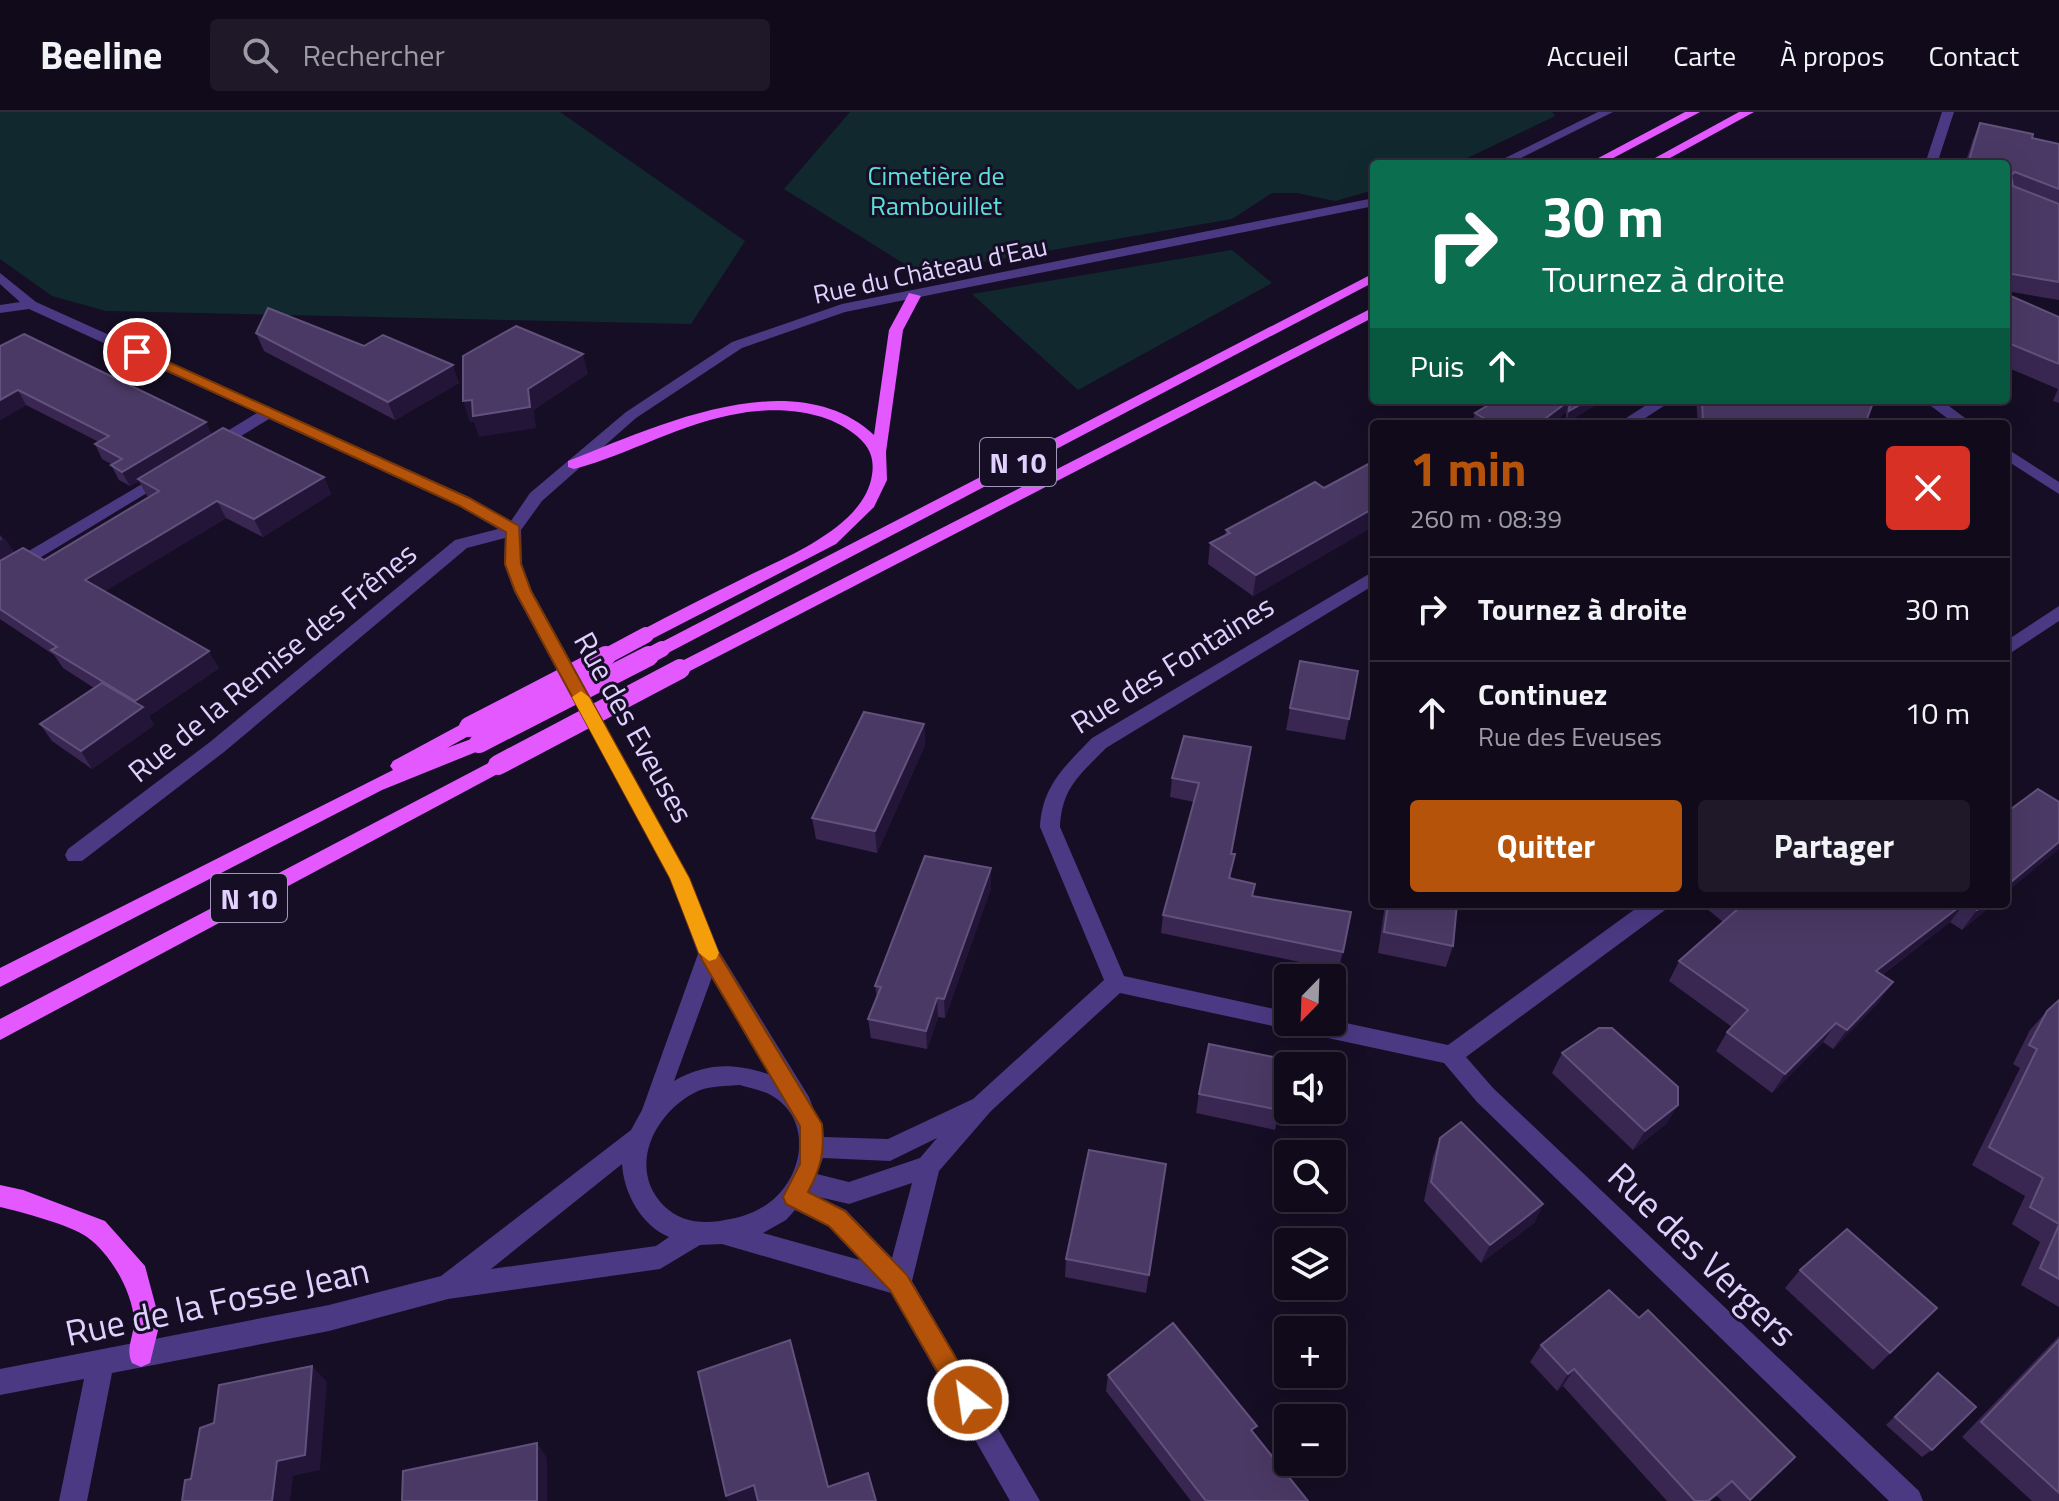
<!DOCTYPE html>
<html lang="fr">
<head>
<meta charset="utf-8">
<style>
  :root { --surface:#100a1b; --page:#1e1828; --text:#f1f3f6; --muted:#9c9aa3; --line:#302b3a; --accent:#b45309 }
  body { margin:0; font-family:"Titillium Web",sans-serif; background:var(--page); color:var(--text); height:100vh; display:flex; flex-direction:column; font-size:30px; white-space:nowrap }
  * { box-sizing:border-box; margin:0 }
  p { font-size:26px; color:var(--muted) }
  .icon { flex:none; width:44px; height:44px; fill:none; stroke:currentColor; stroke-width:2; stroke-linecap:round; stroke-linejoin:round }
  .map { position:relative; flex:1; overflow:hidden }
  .sheet { position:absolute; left:1370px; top:308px; width:640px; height:488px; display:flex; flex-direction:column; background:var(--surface); border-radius:8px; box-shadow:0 8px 32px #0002,0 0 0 2px var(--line) }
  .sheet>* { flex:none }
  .guide { position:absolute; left:1370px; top:48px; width:640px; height:244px; border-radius:8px; box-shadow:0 8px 32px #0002,0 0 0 2px var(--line); background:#0b6e4f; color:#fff; overflow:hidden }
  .needle { width:52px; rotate:203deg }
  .buttons { position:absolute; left:1274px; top:852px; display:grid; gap:16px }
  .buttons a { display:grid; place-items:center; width:72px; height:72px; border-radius:8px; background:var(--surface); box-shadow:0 8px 32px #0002,0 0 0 2px var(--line); font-size:40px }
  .pin { position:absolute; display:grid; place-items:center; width:68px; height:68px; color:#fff; margin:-34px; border:4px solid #fff; border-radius:50%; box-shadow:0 2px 8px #0007 }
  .me { position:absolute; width:88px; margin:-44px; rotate:330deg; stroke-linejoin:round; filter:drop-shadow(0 0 6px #0008) }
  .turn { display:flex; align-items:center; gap:28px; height:168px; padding:0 40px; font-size:36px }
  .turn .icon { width:104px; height:104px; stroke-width:2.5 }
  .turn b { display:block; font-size:56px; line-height:68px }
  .then { display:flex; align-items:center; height:76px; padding:0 40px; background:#0003; gap:16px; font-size:30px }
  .round { display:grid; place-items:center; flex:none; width:84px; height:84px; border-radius:8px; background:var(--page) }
  .overview { display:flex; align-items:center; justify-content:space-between; height:136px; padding:0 40px }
  h1 { font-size:48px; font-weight:700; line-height:60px; color:var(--accent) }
  .primary-button { display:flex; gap:16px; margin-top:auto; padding:16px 40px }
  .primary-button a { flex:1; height:92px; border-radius:8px; background:var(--accent); color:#fff; font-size:32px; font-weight:700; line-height:92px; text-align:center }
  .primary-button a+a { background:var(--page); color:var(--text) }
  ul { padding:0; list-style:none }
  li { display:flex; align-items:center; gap:24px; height:104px; padding:0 40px; border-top:2px solid var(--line) }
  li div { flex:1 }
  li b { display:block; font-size:30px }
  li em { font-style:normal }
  header { display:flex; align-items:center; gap:48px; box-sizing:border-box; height:112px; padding:0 40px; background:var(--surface); border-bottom:2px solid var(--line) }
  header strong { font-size:38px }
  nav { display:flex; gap:44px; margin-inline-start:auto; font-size:28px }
  .search { width:560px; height:72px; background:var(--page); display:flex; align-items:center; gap:20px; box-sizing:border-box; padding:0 28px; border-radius:8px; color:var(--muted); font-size:30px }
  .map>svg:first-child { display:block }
  .green { fill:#11292e }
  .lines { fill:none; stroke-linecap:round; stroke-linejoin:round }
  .minor { fill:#4b3983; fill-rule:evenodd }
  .primary { fill:#e458ff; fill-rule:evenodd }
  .primary-bridge-far1 { stroke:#e458ff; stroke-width:16 }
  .primary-bridge { stroke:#e458ff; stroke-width:20 }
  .wall { fill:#392752 }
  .shaded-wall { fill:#231538 }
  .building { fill:#4b3965; stroke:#62517d; stroke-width:2 }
  .route { fill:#b45309; stroke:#753606; stroke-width:2 }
  .slow { fill:#f59e0b }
  .labels { text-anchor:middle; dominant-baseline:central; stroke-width:6; stroke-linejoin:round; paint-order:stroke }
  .far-park-label { font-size:26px; fill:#5ce0db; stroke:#160e24 }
  .far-street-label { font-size:26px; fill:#e0d1ff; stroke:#160e24 }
  .shield { fill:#160e24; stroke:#a396bd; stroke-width:2 }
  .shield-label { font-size:28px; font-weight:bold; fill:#e0d1ff }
  .street-label { font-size:30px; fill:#e0d1ff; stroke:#160e24 }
  .near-street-label { font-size:36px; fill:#e0d1ff; stroke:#160e24 }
</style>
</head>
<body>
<header>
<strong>Beeline</strong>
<div class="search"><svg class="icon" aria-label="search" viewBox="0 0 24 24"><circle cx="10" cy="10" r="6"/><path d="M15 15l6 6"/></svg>Rechercher</div>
<nav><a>Accueil</a><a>Carte</a><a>À propos</a><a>Contact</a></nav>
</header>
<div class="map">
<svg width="2059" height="1389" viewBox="0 0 2059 1389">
  <rect width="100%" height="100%" fill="#160e24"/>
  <!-- green -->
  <g class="green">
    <polygon points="0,0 560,0 745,129 691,212 106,199 52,184 0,147"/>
    <polygon points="850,0 1552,0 1555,4 1455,52 1374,52 1374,78 1335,89 1297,81 1272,81 1232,107 919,161 784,77"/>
    <polygon points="1232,138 1272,171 1078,278 972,182"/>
  </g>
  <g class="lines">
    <!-- minor -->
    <g class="minor">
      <polygon points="1598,0 1613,0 1509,52 1493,52"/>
      <polygon points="1942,0 1954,0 1937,52 1925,52"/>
      <path d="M1374 86V94L845 200 742 236 636 306 542 389 521 418 522 452 532 479 690 766 719 839 809 985 824 1025 888 1027 973 987 1104 868 1040 715C1042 674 1065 654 1092 626L1374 459V473L1106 636C1080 663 1062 675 1060 715L1124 864 1288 900V910L1332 908 1448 933 1642 792H1669L1665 798 1466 945 1493 976 1919 1379 1923 1389H1889L1477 990 1444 951 1120 881 991 999 939 1059 912 1169 1040 1389H1010L891 1181 722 1132 700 1133 660 1157 448 1187 329 1219 112 1261 87 1389H59L84 1267 0 1283V1257L329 1193 441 1164 631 1018 642 998 698 842 670 766 514 479 504 452 505 426 467 436 224 640 82 749H68L65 743 68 737 210 630 455 428 498 417 457 393 269 307 218 338H206V332L257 301 29 197 0 201V193L20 190 0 172V161L36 190 469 385 511 409 530 381 626 300 732 230 842 192ZM712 865 771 963C735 951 708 950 674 969ZM740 973C749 976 761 978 769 982 815 1006 804 1068 766 1093 751 1103 737 1106 720 1109 699 1112 680 1109 664 1094 626 1056 655 999 698 979 710 974 726 974 740 973ZM937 1026 920 1046 849 1070 817 1062 823 1046 890 1049ZM622 1052C624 1082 641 1113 669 1125L656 1134 491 1157ZM912 1071 892 1146 846 1098 819 1085 849 1092ZM795 1098 828 1114 860 1148 763 1121 786 1108Z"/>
      <polygon points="1654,288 1673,288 1636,312 1617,312"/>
      <polygon points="1923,288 1941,288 1973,312 1955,312"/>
      <polygon points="2006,336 2059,370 2059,382 2006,348"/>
      <polygon points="164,359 172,364 170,367 0,470 0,456"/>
      <polygon points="2059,494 2059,509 2006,544 2006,529"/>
    </g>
    <!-- primary -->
    <g class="primary">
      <polygon points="1685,0 1700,0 1602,52 1587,52"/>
      <polygon points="1739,0 1754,0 1659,52 1644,52"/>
      <polygon points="1374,161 1374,170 668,541 662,543 653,537 656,533"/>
      <path d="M909 181 921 184 903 218 886 340 887 368 874 395 836 432 652 527H640L637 523 640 519C672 502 705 485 738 469 780 447 864 417 872 363 875 344 868 332 853 321 823 298 778 295 742 301 682 310 631 342 574 357L568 355V349C653 316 793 248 874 323L889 218Z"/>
      <polygon points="1374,195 1374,205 686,561 680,563 671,557 674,553"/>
      <polygon points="469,608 476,610 479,615 476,620 447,636 479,624 486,626 489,631 486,636 382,678 0,875 0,856 393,658 390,654 393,649"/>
      <polygon points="498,646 505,648 508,653 505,658 0,928 0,907"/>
      <path d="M0 1073 23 1078 105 1109 145 1154 160 1210 150 1251 141 1255 132 1251C125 1236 134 1225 134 1209 133 1181 111 1142 87 1125 71 1113 21 1100 0 1095Z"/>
    </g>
    <!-- primary-bridge-far1 -->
    <g class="primary-bridge-far1">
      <polyline points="603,546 646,523"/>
      <polyline points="645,546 662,537"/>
    </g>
    <!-- primary-bridge -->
    <g class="primary-bridge">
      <polyline points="469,615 606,544"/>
      <polyline points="479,631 649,544"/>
      <polyline points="498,653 680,557"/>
    </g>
  </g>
  <!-- wall -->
  <g class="wall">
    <polygon points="1980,11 2032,26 2059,32 2059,188 2006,179 2006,52 1965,52 1973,27"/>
    <polygon points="2006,182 2059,205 2059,291 2053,289 2058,277 2006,255"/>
    <polygon points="256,221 459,271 395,308 264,239"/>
    <polygon points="0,234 212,323 324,365 331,382 263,425 226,406 105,479 219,556 149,604 154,613 92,657 52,629 40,612 94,576 63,556 54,543 0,507 0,423 14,441 44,448 149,385 147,384 139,369 130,374 119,368 111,353 113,353 102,347 95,332 99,330 26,293 0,308"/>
    <polygon points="1497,288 1604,288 1566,311 1566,300 1551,312 1472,312 1475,301"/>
    <polygon points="1696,288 1874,288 1865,312 1698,312"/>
    <polygon points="1374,349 1374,414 1253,484 1208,452 1210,431 1225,424 1226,418 1324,376"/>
    <polygon points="1290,596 1349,607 1345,628 1286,618"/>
    <polygon points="924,612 925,633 877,741 816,727 812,706"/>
    <polygon points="1248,654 1231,742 1231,767 1253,784 1343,840 1338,858 1161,821 1163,803 1194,690 1170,685 1172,666"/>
    <polygon points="991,756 991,776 945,906 938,905 927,937 871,926 868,907 877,885 875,874"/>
    <polygon points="1385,792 1457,792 1453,834 1446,855 1378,841"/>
    <polygon points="1708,792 1993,792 1962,818 1950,810 1882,863 1879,890 1833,937 1823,930 1772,981 1716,939 1727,920 1732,915 1669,869 1679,849 1723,810 1706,796"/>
    <polygon points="2059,888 2059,1195 2021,1173 2040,1130 2012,1112 2025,1084 1972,1053 2020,956 2013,952 2030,918 2047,899"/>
    <polygon points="1562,941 1678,993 1666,1012 1633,1038 1552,961"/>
    <polygon points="1199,982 1279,998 1275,1018 1196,1001"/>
    <polygon points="1440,1026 1543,1092 1534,1111 1481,1151 1424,1089 1433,1045"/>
    <polygon points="1166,1052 1146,1181 1065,1165 1066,1147"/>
    <polygon points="1800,1158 1937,1196 1873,1258 1785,1176"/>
    <polygon points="1639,1206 1795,1345 1748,1389 1722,1389 1717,1384 1710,1389 1667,1389 1563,1274 1557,1279 1530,1250 1541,1233"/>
    <polygon points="2059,1224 2059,1389 2032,1389 1962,1325"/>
    <polygon points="1938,1261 1932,1338 1922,1345 1886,1313"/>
    <polygon points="1108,1263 1255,1322 1308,1389 1191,1389 1106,1279"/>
  </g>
  <!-- shaded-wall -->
  <g class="shaded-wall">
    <polygon points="583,242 588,262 534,298 536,316 479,325 474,310 470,310 463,289 528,277"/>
    <polygon points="453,253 459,271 395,308 388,290"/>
    <polygon points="18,278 26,293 0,308 0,288"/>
    <polygon points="1570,288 1566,300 1551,312 1538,312"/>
    <polygon points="1588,288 1604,288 1566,311 1569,299"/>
    <polygon points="206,310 213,324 130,374 122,360"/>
    <polygon points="324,365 331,382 263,425 254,407"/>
    <polygon points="217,389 226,406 95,485 85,468"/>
    <polygon points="1374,396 1374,414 1253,484 1256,463"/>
    <polygon points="5,426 16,443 0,454 0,429"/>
    <polygon points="209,539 219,556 149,604 154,613 92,657 81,639 135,589"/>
    <polygon points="924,612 925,633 877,741 875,719"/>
    <polygon points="2059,730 2059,737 2006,781 2006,774"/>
    <polygon points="991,756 991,776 945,906 944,887"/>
    <polygon points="1964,792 1950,810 1862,878 1876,859"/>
    <polygon points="1985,792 1993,792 1962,818 1977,798"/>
    <polygon points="1893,870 1879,890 1833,937 1847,918"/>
    <polygon points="937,886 938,905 927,937 926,919"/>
    <polygon points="1836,911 1823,930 1772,981 1785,962"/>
    <polygon points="1678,993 1666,1012 1633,1038 1645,1019"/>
    <polygon points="1543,1092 1534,1111 1481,1151 1490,1133"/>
    <polygon points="312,1254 327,1270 320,1358 293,1364 290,1389 272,1389 277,1349"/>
    <polygon points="1574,1257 1563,1274 1557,1279 1568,1262"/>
    <polygon points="537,1331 547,1346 547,1389 537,1389"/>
    <polygon points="754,1373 758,1389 728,1389 726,1384"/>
  </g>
  <!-- building -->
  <g class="building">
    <polygon points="1980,11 2033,22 2032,26 2059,32 2059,77 2015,60 2011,63 2013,74 2059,92 2059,170 2006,161 2006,52 1968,52"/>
    <polygon points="2006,182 2059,205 2059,252 2006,230"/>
    <polygon points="268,196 364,234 383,223 453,253 388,290 256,221"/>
    <polygon points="516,214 583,242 528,277 530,295 473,304 472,288 463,289 463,244"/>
    <polygon points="24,222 206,310 122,360 111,353 122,347 95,332 109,324 18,278 0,288 0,234"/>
    <polygon points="1497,288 1588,288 1569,299 1570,288 1538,312 1494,312 1475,301"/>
    <polygon points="1702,288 1874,288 1865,312 1703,312"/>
    <polygon points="223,316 324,365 254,407 217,389 85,468 209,539 135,589 51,538 57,535 0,497 0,449 23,436 44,448 159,379 138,367"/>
    <polygon points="1374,349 1374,396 1256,463 1210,431 1230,421 1226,418 1315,370 1324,376"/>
    <polygon points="1300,549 1358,559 1349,607 1290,596"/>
    <polygon points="102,571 143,595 81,639 40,612"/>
    <polygon points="864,600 924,612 875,719 812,706"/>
    <polygon points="1184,624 1251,635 1231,742 1235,742 1229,766 1255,772 1252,784 1351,800 1343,840 1163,803 1199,671 1172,666"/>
    <polygon points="2038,677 2059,690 2059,730 2006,774 2006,693 2011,697"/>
    <polygon points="925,744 991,756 944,887 937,886 926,919 868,907 881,875 875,874"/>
    <polygon points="1388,792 1457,792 1453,834 1384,820"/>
    <polygon points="1736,792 1963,792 1876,859 1893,870 1847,918 1836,911 1785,962 1727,920 1748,898 1679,849 1740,795"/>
    <polygon points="1968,792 1985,792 1977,798"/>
    <polygon points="2059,888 2059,1112 2030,1095 2043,1066 1989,1035 2037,937 2029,933 2047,899"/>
    <polygon points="1599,916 1612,916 1678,975 1678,993 1645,1019 1562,941"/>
    <polygon points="1209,932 1288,948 1279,998 1199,982"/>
    <polygon points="1461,1010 1543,1092 1490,1133 1431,1070 1440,1026"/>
    <polygon points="1089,1038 1166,1052 1149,1163 1066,1147"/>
    <polygon points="2059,1113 2059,1167 2040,1156"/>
    <polygon points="1847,1117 1937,1196 1890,1241 1800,1158"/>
    <polygon points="1609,1178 1639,1206 1648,1198 1795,1345 1750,1388 1732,1369 1708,1389 1695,1389 1574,1257 1568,1262 1541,1233"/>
    <polygon points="1173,1211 1257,1314 1251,1318 1308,1389 1206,1389 1108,1263"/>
    <polygon points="790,1228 828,1375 868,1361 876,1389 758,1389 754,1373 726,1384 698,1260"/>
    <polygon points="2059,1228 2059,1381 1981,1310"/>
    <polygon points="312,1254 305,1343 277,1349 272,1389 182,1389 185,1368 191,1367 200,1316 214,1311 219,1273"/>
    <polygon points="1938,1261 1976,1295 1932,1338 1895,1305"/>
    <polygon points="537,1331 537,1389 402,1389 403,1359"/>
  </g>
  <!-- route -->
  <path class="route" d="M133 238H142L469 386 519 414 521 452 531 479 689 766 718 840 822 1012C825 1039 821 1056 808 1080L845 1099 907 1163 976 1280 980 1288 976 1297 968 1301 959 1297 890 1178 829 1114 786 1092 783 1085 800 1052V1014L702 848 670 766 515 479 505 452 506 420 458 393 133 243Z"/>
  <!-- slow -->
  <polygon class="slow" points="581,579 589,585 689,766 719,841 716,847 709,849 699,841 670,766 572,585"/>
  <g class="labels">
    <!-- far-park labels -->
    <g class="far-park-label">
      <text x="936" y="63">Cimetière de<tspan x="936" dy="30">Rambouillet</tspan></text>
    </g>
    <!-- far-street labels -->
    <g class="far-street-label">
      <text transform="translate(930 158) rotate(-12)">Rue du Château d'Eau</text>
    </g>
    <!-- shield labels -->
    <g class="shield">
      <rect x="980" y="326" width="76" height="48" rx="6"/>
      <rect x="211" y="762" width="76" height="48" rx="6"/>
    </g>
    <g class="shield-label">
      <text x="1018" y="350">N 10</text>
      <text x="249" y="786">N 10</text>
    </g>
    <!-- street labels -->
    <g class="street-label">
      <text transform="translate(272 550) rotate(-39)">Rue de la Remise des Frênes</text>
      <text transform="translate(1172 552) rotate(-32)">Rue des Fontaines</text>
      <text transform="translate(634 615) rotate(61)">Rue des Eveuses</text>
    </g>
    <!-- near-street labels -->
    <g class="near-street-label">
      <text transform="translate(1703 1142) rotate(44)">Rue des Vergers</text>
      <text transform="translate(217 1189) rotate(-12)">Rue de la Fosse Jean</text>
    </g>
  </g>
</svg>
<div class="buttons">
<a><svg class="needle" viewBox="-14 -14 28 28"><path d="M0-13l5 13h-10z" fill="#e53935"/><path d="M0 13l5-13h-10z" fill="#9c9aa3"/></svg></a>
<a><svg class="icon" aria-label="sound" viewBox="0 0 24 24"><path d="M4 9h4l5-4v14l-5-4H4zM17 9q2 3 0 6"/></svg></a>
<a><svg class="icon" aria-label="search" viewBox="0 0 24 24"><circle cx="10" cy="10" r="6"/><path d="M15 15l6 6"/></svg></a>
<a><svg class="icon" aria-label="layers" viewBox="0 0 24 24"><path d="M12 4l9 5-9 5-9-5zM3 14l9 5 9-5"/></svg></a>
<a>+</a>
<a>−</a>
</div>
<div class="pin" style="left:137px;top:240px;background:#d93025"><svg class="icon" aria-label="arrive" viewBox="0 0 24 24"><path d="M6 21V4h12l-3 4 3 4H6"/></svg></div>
<svg class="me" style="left:968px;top:1288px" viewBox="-20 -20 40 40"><circle r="17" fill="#b45309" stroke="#fff" stroke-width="3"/><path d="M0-11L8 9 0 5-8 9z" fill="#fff"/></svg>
<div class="guide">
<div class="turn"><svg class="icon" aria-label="right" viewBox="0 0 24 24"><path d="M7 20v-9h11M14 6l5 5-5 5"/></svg><div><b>30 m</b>Tournez à droite</div></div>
<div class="then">Puis<svg class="icon" aria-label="ahead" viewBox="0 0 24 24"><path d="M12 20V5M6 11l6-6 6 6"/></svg></div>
</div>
<section class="sheet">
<div class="overview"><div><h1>1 min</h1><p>260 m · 08:39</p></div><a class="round" style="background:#d93025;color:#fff"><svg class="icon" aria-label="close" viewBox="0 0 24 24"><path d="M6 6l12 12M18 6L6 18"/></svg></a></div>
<ul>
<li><svg class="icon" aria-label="right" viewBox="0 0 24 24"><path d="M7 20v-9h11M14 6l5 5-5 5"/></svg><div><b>Tournez à droite</b></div><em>30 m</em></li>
<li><svg class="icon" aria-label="ahead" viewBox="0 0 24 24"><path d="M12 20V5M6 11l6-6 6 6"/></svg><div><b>Continuez</b><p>Rue des Eveuses</p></div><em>10 m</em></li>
</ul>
<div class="primary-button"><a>Quitter</a><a>Partager</a></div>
</section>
</div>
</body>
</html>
